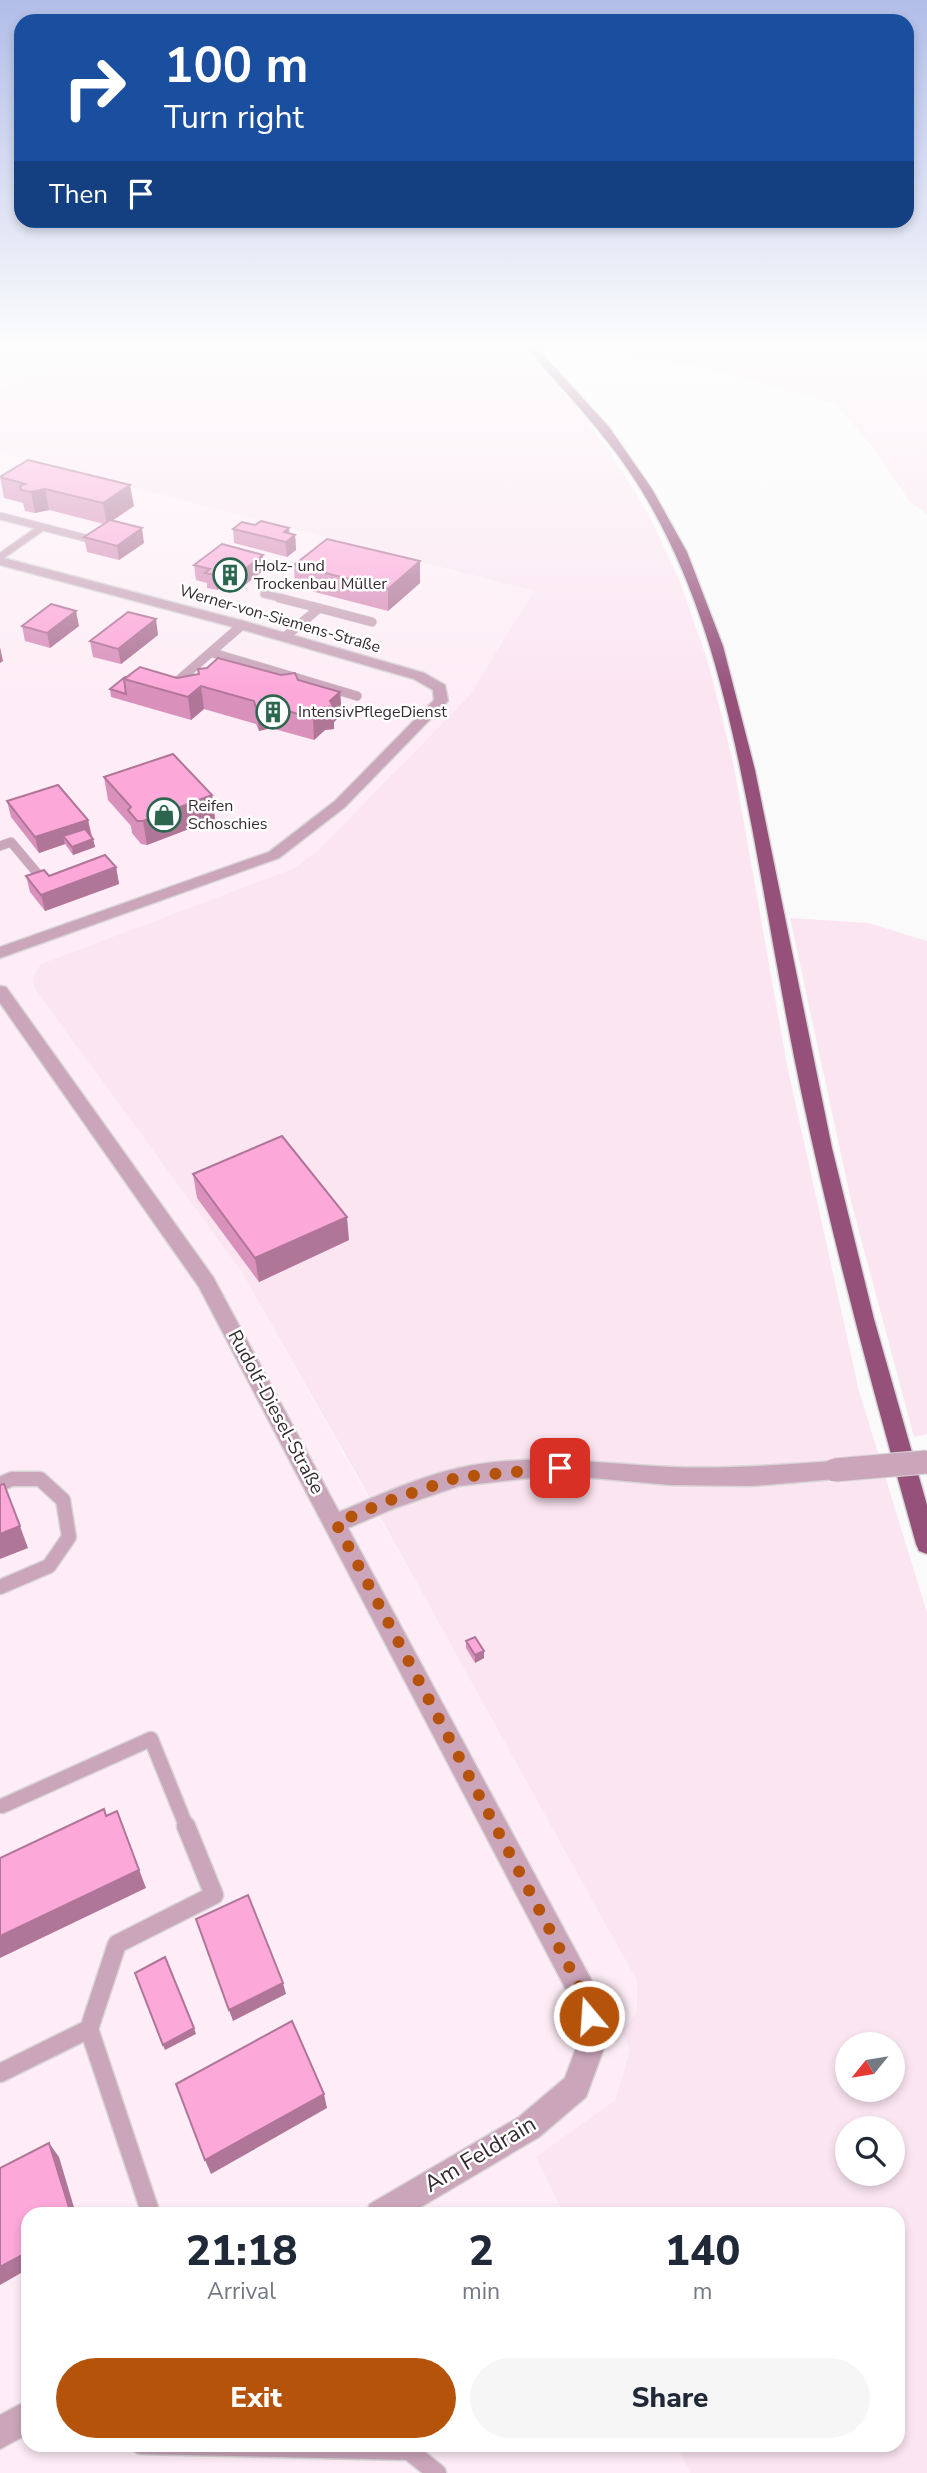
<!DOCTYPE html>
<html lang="en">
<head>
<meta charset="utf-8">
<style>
  :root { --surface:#fff; --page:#f6f6f7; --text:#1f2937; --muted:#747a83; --accent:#b45309 }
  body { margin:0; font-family:"Nunito Sans",sans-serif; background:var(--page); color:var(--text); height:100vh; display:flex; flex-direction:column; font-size:26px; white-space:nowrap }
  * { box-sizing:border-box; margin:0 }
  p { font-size:23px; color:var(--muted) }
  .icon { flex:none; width:38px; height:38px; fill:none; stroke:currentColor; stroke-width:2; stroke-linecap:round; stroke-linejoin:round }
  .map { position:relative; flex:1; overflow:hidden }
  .panel { position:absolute; left:21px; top:2207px; width:884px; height:245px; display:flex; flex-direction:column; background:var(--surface); border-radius:21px; box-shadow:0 4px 10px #0003 }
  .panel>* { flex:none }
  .guide { position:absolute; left:14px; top:14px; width:900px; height:214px; border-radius:21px; box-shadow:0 4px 10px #0003; background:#1a4fa0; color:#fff; overflow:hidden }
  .needle { width:46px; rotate:240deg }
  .tools { position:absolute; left:835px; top:2032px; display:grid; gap:14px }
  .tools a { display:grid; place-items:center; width:70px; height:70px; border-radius:50%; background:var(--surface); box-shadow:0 4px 10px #0003; font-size:35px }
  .pin { position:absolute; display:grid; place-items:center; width:60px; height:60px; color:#fff; margin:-30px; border-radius:14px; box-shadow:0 4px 10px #0006 }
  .me { position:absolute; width:77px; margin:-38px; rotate:342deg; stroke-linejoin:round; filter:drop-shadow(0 0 5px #0008) }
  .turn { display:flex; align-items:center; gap:24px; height:147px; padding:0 35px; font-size:32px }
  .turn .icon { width:91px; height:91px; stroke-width:2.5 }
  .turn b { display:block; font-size:49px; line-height:60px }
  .then { display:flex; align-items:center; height:66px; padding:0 35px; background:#0003; gap:14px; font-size:26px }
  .eta { display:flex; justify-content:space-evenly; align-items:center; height:119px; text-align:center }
  .eta b { font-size:42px; font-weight:800; line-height:49px }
  .cta { display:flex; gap:14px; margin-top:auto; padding:14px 35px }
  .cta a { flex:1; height:80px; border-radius:42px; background:var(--accent); color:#fff; font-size:28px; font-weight:800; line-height:80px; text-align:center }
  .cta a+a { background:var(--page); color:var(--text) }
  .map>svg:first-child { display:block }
  .built { fill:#feedf6 }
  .green { fill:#fbe5f1; fill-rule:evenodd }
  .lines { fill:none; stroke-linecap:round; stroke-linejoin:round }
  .service-far3-casing { stroke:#d7d5d6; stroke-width:9 }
  .service-far2-casing { stroke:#d7d5d6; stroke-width:10 }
  .service-far1-casing { stroke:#d7d5d6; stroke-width:17 }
  .service-casing { stroke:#d7d5d6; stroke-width:21 }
  .minor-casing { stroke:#d7d5d6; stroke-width:3 }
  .trunk-casing { stroke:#d7d5d6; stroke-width:3 }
  .service-far3 { stroke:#cba6bb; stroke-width:7 }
  .service-far2 { stroke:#cba6bb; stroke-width:9 }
  .service-far1 { stroke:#cba6bb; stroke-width:14 }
  .service { stroke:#cba6bb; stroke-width:18 }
  .minor { fill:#cba6bb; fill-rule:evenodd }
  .trunk { fill:#96517b; fill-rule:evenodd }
  .minor-bridge-casing { stroke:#d7d5d6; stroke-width:25; stroke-linecap:butt }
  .minor-bridge { stroke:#cba6bb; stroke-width:23 }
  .wall { fill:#d990bb }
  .shaded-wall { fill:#b07698 }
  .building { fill:#fca8d9; stroke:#b07698; stroke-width:2 }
  .route { stroke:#b45309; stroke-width:12; stroke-dasharray:0 21.6 }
  .labels { text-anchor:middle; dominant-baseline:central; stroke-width:5; stroke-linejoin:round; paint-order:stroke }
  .far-poi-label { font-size:16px; fill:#372b32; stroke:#fff; text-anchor:start }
  .far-street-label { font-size:16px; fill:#372b32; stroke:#fff }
  .street-label { font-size:19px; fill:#372b32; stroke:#fff }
  .near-street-label { font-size:23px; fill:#372b32; stroke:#fff }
</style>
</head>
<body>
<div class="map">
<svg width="927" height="2473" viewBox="0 0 927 2473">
  <rect width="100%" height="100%" fill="#fafafa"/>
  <!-- built -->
  <g class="built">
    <polygon points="0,349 88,349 0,391"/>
    <polygon points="0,453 534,591 469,696 319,849 295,868 33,976 34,988 241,1271 582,1878 637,1981 637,2012 622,2031 630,2050 615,2100 537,2157 564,2214 28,2214 28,2445 676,2445 690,2473 0,2473"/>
  </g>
  <!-- green -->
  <g class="green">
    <path d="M88 349H522L573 403 610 452 650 517 680 582 708 662 733 762 787 1065 859 1391 927 1613V2473H690L676 2445H898V2214H564L536 2157 615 2100 630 2050 622 2031 637 2012V1981L358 1477 241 1271 34 988 33 976 41 964 295 868 319 849 469 696 534 591 0 453V391ZM847 2044H892V2090H847ZM847 2128H892V2174H847Z"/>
    <polygon points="617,349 927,349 927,514 910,502 875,450 836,404 709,368 628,355"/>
    <polygon points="790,918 868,923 927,941 927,1434 914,1437 852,1205"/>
  </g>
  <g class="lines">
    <defs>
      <g id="service-far3">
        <polyline points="0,516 93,540"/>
        <polyline points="0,557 41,528"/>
        <polyline points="264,594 286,599"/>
      </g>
      <g id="service-far2">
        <polyline points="279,598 319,608 285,637"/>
        <polyline points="319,608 372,622"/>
        <polyline points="213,653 357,696"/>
        <polyline points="172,686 242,625"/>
        <polyline points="0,846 11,842 43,880 47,879"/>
      </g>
      <g id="service-far1">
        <polyline points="0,1484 12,1479 40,1479 63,1500 69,1537 49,1566 0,1587"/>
        <polyline points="2,1806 151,1739 187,1828"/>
      </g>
      <g id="service">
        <polyline points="89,2029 151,2214"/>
        <polyline points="0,2073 89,2029 117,1944 214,1895 186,1826"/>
        <polyline points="141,2445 409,2451 437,2473"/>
      </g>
      <g id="minor">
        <polygon points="0,557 247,622 424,673 445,685 448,701 345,807 279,858 0,958 0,947 269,852 335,801 434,700 433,690 414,679 237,628 0,565"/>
        <path d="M0 986 6 987 213 1277 339 1512C377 1496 418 1477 459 1468 530 1452 600 1464 671 1467 726 1469 780 1465 835 1461L843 1464 846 1470 843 1476 835 1479 752 1486 670 1485 581 1477H539L459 1486 395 1508 348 1528 594 1985 608 2037 586 2097 539 2137 409 2214H365L370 2204 519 2117 565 2078 580 2037 571 1999 199 1287 0 1003Z"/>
        <polygon points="28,2400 28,2434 0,2449 0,2415"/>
      </g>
      <path id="trunk" d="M528 349H538L609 427 652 489 687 552 723 646 755 770 832 1148 874 1319 927 1505V1554L919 1551 916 1544C874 1394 833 1244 801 1091 783 1005 769 919 753 833 730 713 705 593 640 488 608 436 567 395 528 349Z"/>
    </defs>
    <!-- service-far3 casing -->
    <use href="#service-far3" class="service-far3-casing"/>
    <!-- service-far2 casing -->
    <use href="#service-far2" class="service-far2-casing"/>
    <!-- service-far1 casing -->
    <use href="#service-far1" class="service-far1-casing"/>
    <!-- service casing -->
    <use href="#service" class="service-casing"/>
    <!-- minor casing -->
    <use href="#minor" class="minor-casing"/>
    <!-- trunk casing -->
    <use href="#trunk" class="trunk-casing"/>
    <!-- service-far3 -->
    <use href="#service-far3" class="service-far3"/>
    <!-- service-far2 -->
    <use href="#service-far2" class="service-far2"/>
    <!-- service-far1 -->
    <use href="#service-far1" class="service-far1"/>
    <!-- service -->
    <use href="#service" class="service"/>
    <!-- minor -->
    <use href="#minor" class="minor"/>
    <!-- trunk -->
    <use href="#trunk" class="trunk"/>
    <defs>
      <polyline id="minor-bridge" points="835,1470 927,1462"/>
    </defs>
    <!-- minor-bridge casing -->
    <use href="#minor-bridge" class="minor-bridge-casing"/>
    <!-- minor-bridge -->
    <use href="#minor-bridge" class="minor-bridge"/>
  </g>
  <!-- wall -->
  <g class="wall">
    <polygon points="0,477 134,506 112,521 144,543 119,560 87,552 84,537 104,524 49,510 35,513 25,511 23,503 4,498"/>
    <polygon points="255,525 289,528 289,534 295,535 296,550 287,557 234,543 233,529"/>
    <polygon points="420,561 420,583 388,611 295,587 294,565"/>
    <polygon points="194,565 264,570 237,591 221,587 217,590 207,588 207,583 196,580"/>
    <polygon points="22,626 79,626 50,648 25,641"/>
    <polygon points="158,635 121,664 93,657 90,641"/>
    <polygon points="198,669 298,680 340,692 342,714 334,722 334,729 325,730 314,740 271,728 259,731 256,724 204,709 191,720 111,697 110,689 125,677 177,678 198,675"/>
    <polygon points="104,777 212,795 215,819 147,845 141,844 132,833 131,826 108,800"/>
    <polygon points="7,801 88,820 95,847 73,855 65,844 39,853 11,817"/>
    <polygon points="116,867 119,884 45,911 30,892 26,876 49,876"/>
    <polygon points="193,1174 349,1240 259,1282 197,1198"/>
    <polygon points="466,1641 484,1658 475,1663 466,1648"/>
  </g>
  <!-- shaded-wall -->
  <g class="shaded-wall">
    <polygon points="130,485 134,506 107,524 103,503"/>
    <polygon points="45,489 49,510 35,513 31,492"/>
    <polygon points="142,528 144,543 119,560 117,546"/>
    <polygon points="289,528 290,539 295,535 296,550 287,557 284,532"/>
    <polygon points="263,555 264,570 237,591 236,576"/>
    <polygon points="420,561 420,583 388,611 388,589"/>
    <polygon points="219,572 221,587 217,590 215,575"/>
    <polygon points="76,611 79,626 50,648 47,633"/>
    <polygon points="156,619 158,635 121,664 118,649"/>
    <polygon points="0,647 3,661 0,663"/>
    <polygon points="201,686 204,709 191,720 188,697"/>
    <polygon points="340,692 342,714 334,722 334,729 325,730 314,740 313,718"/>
    <polygon points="269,706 271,728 259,731 256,708"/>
    <polygon points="212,795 215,819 147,845 143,821"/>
    <polygon points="88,820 91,836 63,836 65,844 39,853 35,837"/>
    <polygon points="93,839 95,847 73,855 72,847"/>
    <polygon points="116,867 119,884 45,911 41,895"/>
    <polygon points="347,1217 349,1240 259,1282 255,1258"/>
    <polygon points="20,1526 28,1548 0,1559 0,1534"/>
    <polygon points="484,1651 484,1658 475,1663 475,1655"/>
    <polygon points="117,1811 146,1888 0,1958 0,1936"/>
    <polygon points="283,1983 286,1994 233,2021 229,2010"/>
    <polygon points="194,2028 196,2034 165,2050 163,2045"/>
    <polygon points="324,2094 327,2108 211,2174 205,2160"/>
    <polygon points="49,2143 59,2157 76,2214 71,2214"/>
    <polygon points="28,2252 28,2269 0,2285 0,2267"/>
  </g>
  <!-- building -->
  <g class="building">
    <polygon points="28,460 130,485 103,503 45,489 31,492 21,490 20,486 25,484 0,477"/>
    <polygon points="110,520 142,528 117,546 84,537"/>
    <polygon points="261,521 289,528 284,532 295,535 286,542 233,529 242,522 255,525"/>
    <polygon points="327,539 420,561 388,589 294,565"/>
    <polygon points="222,544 263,555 236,576 219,572 215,575 205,573 210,569 194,565"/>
    <polygon points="51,604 76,611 47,633 22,626"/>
    <polygon points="128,612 156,619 118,649 90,641"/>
    <polygon points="218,658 281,675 295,673 298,680 340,692 330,701 333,706 323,708 313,718 269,706 256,708 254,701 201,686 188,697 124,679 140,667 177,678 199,674 198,669 207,668"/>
    <polygon points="125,677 127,677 124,679 126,694 110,689"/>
    <polygon points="173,754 212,795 143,821 137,821 128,810 131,807 104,777"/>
    <polygon points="58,785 88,820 35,837 7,801"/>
    <polygon points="85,829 93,839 72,847 63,836"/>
    <polygon points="105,855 116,867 41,895 26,876 44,870 49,876"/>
    <polygon points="282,1136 347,1217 255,1258 193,1174"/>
    <polygon points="4,1484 20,1526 0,1534 0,1485"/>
    <polygon points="475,1637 484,1651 475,1655 466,1641"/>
    <polygon points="104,1809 106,1816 117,1811 139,1870 0,1936 0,1858"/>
    <polygon points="248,1895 283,1983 229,2010 196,1919"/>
    <polygon points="165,1957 194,2028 163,2045 135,1973"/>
    <polygon points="292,2021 324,2094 205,2160 176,2084"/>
    <polygon points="49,2143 71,2214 28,2214 28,2252 0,2267 0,2168"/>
  </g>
  <!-- sky -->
  <linearGradient id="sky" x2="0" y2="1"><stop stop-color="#b1bde7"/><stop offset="0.5" stop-color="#fdfdfd"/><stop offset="1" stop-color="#fdfdfd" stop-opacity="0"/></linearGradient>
  <rect width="927" height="695" fill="url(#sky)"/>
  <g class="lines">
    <!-- route -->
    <polyline class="route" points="560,1468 459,1477 388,1501 336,1523 584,1995 589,2016"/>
  </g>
  <!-- icons -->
  <defs>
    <symbol id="building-ring" viewBox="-11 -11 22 22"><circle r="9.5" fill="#fff" stroke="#2d664f" stroke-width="1.5"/><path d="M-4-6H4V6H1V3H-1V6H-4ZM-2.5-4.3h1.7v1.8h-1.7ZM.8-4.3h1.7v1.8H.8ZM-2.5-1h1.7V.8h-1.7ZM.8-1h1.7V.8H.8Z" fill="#2d664f"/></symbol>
    <symbol id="shop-ring" viewBox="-11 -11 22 22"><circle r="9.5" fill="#fff" stroke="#2d664f" stroke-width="1.5"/><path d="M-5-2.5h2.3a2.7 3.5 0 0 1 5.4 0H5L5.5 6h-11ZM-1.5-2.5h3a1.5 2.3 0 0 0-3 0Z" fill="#2d664f"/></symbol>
  </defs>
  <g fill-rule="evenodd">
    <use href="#building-ring" x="211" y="556" width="38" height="38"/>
    <use href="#building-ring" x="254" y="693" width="38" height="38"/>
    <use href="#shop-ring" x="145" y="796" width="38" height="38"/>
  </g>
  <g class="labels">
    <!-- far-poi labels -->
    <g class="far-poi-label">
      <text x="254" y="566">Holz- und<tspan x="254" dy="18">Trockenbau Müller</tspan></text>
      <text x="298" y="712">IntensivPflegeDienst</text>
      <text x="188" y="806">Reifen<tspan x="188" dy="18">Schoschies</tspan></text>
    </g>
    <!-- far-street labels -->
    <g class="far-street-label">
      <text transform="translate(280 619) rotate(16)">Werner-von-Siemens-Straße</text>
    </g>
    <!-- street labels -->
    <g class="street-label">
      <text transform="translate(276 1412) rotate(62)">Rudolf-Diesel-Straße</text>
    </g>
    <!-- near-street labels -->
    <g class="near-street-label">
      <text transform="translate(480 2154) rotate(-31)">Am Feldrain</text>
    </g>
  </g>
</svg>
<div class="tools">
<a><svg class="needle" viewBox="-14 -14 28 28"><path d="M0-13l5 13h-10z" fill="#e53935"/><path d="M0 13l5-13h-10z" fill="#747a83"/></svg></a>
<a><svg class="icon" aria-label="search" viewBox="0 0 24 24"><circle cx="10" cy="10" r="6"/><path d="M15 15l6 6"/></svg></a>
</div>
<div class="pin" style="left:560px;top:1468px;background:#d93025"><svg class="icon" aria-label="arrive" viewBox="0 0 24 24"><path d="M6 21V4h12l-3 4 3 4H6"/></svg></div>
<svg class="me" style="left:589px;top:2016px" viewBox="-20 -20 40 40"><circle r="17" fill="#b45309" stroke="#fff" stroke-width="3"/><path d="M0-11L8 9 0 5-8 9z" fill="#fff"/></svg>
<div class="guide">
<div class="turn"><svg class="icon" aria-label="right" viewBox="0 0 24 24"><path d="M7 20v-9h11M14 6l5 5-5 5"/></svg><div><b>100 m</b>Turn right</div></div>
<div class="then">Then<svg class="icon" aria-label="arrive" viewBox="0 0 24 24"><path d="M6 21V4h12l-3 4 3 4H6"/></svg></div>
</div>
<section class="panel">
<div class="eta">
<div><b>21:18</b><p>Arrival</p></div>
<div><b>2</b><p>min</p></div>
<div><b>140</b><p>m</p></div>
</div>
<div class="cta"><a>Exit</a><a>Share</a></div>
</section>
</div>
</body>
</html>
